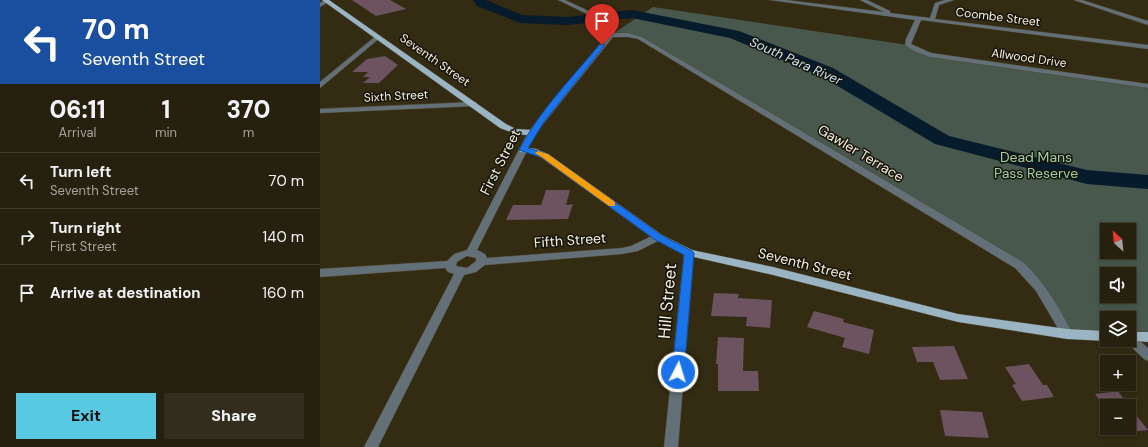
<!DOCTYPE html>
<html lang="en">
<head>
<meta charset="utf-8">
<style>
  :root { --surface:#26200e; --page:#322d1c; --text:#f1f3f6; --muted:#a4a39e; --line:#423e2e; --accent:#57c9e2 }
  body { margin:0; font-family:"DM Sans",sans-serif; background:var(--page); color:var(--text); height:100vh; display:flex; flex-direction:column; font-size:15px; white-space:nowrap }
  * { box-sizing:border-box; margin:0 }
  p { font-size:13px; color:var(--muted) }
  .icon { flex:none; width:22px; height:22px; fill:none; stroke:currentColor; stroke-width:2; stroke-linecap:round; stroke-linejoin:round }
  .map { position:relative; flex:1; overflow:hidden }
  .details { display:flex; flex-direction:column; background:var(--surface); width:320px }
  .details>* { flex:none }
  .hud { background:#1a4fa0; color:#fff; overflow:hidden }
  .needle { width:26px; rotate:333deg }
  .tools { position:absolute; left:780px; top:223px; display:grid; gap:8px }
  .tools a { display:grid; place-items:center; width:36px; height:36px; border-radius:0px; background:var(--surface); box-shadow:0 2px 6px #0003,0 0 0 1px var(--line); font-size:20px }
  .pin { position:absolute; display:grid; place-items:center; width:34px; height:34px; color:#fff; margin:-41px -17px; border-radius:50% 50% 50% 0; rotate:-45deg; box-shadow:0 0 4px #0007 }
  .pin .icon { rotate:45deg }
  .me { position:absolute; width:44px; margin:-22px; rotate:5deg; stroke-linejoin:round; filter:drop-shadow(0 0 3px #0008) }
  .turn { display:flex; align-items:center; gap:14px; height:84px; padding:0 16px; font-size:18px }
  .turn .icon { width:52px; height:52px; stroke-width:2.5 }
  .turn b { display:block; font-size:28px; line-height:34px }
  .eta { display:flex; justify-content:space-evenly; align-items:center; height:68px; text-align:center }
  .eta b { font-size:24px; font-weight:800; line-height:28px }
  .primary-button { display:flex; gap:8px; margin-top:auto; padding:8px 16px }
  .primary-button a { flex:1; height:46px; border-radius:0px; background:var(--accent); color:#111; font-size:16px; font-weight:800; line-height:46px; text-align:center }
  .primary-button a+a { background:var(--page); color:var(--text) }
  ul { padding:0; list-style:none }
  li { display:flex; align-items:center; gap:12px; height:56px; padding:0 16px; border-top:1px solid var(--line) }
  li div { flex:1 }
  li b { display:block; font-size:15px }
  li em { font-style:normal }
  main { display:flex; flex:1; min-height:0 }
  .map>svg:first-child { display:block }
  .green { fill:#48584c; fill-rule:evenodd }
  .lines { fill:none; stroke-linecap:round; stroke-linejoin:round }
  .river { fill:#061b2b; fill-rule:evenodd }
  .building { fill:#6d5260 }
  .minor-casing { stroke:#4e472f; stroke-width:1 }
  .major-casing { stroke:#4e472f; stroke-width:1 }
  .minor { fill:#647077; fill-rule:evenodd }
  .major { fill:#9bb4c3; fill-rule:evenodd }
  .route { fill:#1a73e8; stroke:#114b97 }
  .slow { fill:#f59e0b }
  .labels { text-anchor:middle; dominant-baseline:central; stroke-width:3; stroke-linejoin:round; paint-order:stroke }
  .far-street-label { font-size:12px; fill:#f5f0e1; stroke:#171409 }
  .far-water-label { font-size:13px; font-style:italic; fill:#c8e3fb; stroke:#171409 }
  .street-label { font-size:14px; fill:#f5f0e1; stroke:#171409 }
  .park-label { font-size:14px; fill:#9ed0ac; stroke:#171409 }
  .near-street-label { font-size:17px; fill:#f5f0e1; stroke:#171409 }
</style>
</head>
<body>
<main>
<section class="details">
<div class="hud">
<div class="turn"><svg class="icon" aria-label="left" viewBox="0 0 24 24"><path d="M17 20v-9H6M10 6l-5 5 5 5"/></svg><div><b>70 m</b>Seventh Street</div></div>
</div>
<div class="eta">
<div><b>06:11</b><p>Arrival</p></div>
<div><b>1</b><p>min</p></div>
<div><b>370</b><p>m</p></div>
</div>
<ul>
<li><svg class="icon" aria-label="left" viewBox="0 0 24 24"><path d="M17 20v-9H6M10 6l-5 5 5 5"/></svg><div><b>Turn left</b><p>Seventh Street</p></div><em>70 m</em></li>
<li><svg class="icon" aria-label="right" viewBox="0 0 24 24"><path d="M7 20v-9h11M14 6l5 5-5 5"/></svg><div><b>Turn right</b><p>First Street</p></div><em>140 m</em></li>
<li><svg class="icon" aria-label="arrive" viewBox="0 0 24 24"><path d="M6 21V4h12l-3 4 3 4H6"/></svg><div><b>Arrive at destination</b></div><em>160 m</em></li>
</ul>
<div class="primary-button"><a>Exit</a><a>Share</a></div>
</section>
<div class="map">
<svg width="828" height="447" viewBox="0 0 828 447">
  <rect width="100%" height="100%" fill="#332b12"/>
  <!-- green -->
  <path class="green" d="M333 7 588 45 610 55 828 86V337H809V318H787V336L747 334 710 274 320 38 291 35ZM787 230H809V252H787ZM787 274H809V296H787Z"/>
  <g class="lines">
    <!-- river -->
    <polygon class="river" points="153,0 166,0 202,15 247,17 312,10 419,31 513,68 629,136 767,170 828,175 828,189 767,184 615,144 501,76 410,38 312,18 247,25 200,23 157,6"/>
  </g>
  <!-- building -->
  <g class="building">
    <polygon points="32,0 70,0 86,9 56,16"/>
    <polygon points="65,56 78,65 59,83 43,83 50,77 43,77 48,72 32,72 47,59"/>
    <polygon points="226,190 250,190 246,205 253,204 248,219 186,220 193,205 221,205"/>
    <polygon points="394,293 419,294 418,298 452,300 450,328 426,326 427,317 391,316"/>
    <polygon points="494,311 524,319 523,322 554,330 549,354 522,347 525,338 487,327"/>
    <polygon points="398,337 424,338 423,371 438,371 439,391 398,391 398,364 396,364"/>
    <polygon points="634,346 648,379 620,380 613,362 597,362 592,347"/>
    <polygon points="709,364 723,385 727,385 734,397 702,401 692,385 696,384 685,367"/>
    <polygon points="798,391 809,406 828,430 809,432 809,406 784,406 775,394"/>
    <polygon points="620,410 662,412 669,438 625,436"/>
  </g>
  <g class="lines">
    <defs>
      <g id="minor">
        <polygon points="5,0 10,1 0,7 0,3"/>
        <path d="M238 0H245L290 21 294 26V33H308L322 37 703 262C725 282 739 308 753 334L751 337 747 339 743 337 716 291 695 268 318 39 308 37H293L216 133 157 250 165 254 167 258 302 248 311 246 334 235 338 234 343 237 342 239 318 251 302 254 165 265 156 272 144 275 58 447H44L134 274 128 272 125 268 0 277V269L127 261 134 254 147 250 208 132 288 35V26L286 23ZM147 256 156 258V261L147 268 136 266 137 262Z"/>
        <polygon points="450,0 466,0 564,12 540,0 547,0 570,11 570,13 610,18 615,3 625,0 634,0 619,5 615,19 828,45 828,49 601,20 591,44 611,53 828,84 828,88 610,57 594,51 585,45 586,39 595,20"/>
        <polygon points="754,0 762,0 828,21 828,25"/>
        <polygon points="56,36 61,37 0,88 0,82"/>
        <polygon points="153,102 156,102 156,106 0,113 0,109"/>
        <polygon points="369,250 374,253 358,447 344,447 364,253"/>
        <polygon points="809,333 813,335 828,348 828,361 824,359 805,341 804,340 809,340"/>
      </g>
      <g id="major">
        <path d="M2 0H9L186 124 196 129 212 130 216 132C207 139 190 132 180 128Z"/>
        <polygon points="203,147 216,149 228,154 342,235 372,250 453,267 638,314 747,329 787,331 787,340 789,340 787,341 747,339 638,322 453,275 365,255 334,239 222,158 211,153 200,152 199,150"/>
        <polygon points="809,332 828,332 828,342 805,340 809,340"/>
      </g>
    </defs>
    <!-- minor casing -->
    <use href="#minor" class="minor-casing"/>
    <!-- major casing -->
    <use href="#major" class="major-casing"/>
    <!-- minor -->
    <use href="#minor" class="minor"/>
    <!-- major -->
    <use href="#major" class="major"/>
  </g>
  <!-- route -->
  <path class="route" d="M280 44 285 45 224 122 208 148 228 154 341 235 372 251 374 253 364 372 362 376H353L352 372 364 255 334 239 223 158 199 150C219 111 252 78 280 44Z"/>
  <!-- slow -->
  <polygon class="slow" points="218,151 228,154 295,202 295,206 289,206 223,158 215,153"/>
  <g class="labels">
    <!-- far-street labels -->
    <g class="far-street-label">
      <text transform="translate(678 17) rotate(7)">Coombe Street</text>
      <text transform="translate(709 58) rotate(8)">Allwood Drive</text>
      <text transform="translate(115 60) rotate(35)">Seventh Street</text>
      <text transform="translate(76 96) rotate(-3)">Sixth Street</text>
    </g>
    <!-- far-water labels -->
    <g class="far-water-label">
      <text transform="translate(476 61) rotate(24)">South Para River</text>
    </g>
    <!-- street labels -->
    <g class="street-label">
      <text transform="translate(541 153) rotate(31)">Gawler Terrace</text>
      <text transform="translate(180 162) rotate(-63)">First Street</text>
      <text transform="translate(250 240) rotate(-4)">Fifth Street</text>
      <text transform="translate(485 264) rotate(14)">Seventh Street</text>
    </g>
    <!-- park labels -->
    <g class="park-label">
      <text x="716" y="157">Dead Mans<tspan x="716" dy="16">Pass Reserve</tspan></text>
    </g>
    <!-- near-street labels -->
    <g class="near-street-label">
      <text transform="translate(347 301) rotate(-85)">Hill Street</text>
    </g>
  </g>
</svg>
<div class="tools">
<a><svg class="needle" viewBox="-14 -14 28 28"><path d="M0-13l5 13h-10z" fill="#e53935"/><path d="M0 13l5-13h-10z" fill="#a4a39e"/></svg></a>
<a><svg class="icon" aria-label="sound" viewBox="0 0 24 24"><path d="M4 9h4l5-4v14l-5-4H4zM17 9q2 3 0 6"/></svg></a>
<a><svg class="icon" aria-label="layers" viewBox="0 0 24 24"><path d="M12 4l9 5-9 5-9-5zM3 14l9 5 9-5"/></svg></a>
<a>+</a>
<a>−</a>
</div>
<div class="pin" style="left:282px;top:45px;background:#d93025"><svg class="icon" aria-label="arrive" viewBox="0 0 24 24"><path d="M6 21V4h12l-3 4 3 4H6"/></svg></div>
<svg class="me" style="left:358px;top:372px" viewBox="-20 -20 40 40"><circle r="17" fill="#1a73e8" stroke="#fff" stroke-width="3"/><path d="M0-11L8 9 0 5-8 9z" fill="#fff"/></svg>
</div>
</main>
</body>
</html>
